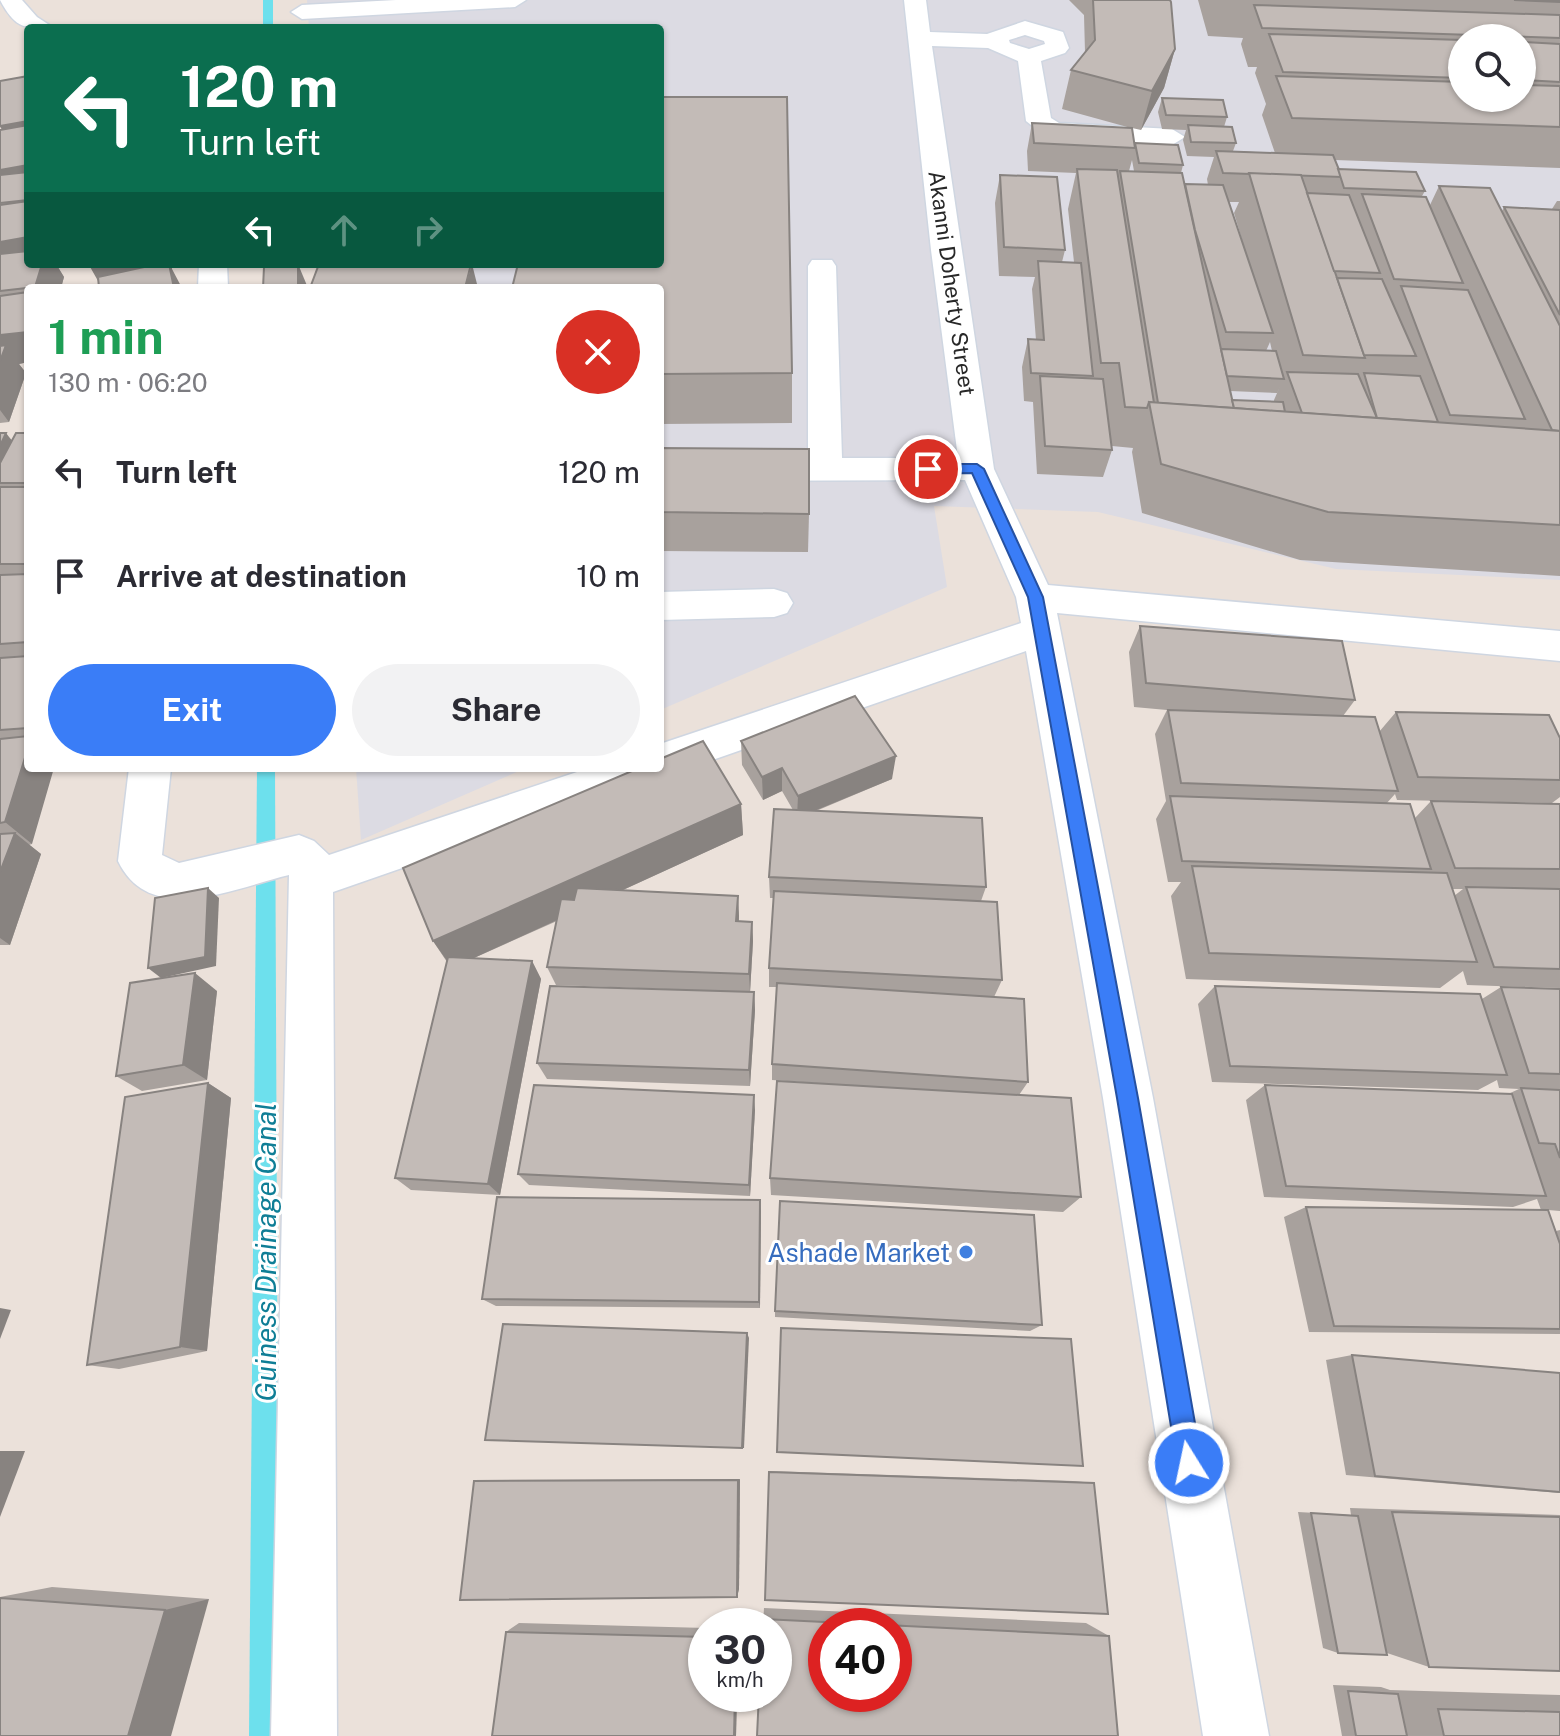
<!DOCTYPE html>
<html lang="en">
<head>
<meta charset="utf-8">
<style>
  :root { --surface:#fff; --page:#f2f2f3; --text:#2b2b33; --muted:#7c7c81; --accent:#3a7df7 }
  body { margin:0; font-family:"Public Sans",sans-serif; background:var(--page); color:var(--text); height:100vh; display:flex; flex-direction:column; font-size:30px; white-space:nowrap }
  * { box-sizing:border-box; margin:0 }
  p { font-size:26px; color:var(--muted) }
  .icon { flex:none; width:44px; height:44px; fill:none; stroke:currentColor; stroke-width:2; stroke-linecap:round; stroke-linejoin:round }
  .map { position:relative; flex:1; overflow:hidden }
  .sheet { position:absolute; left:24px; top:284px; width:640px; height:488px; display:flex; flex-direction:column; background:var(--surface); border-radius:8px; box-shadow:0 2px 6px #0004 }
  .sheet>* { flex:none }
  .banner { position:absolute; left:24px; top:24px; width:640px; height:244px; border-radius:8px; box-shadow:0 2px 6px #0004; background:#0b6e4f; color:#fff; overflow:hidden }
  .tools { position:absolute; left:1448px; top:24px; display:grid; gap:16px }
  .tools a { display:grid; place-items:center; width:88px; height:88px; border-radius:50%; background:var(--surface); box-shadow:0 2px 6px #0004; font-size:40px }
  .speed { position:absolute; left:688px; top:1608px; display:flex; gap:16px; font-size:40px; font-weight:700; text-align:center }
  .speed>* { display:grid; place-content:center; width:104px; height:104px; border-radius:50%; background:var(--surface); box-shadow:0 2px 6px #0004; line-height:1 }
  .speed small { font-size:20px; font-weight:400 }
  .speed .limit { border:12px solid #d22; background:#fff; color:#111 }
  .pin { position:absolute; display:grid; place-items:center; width:68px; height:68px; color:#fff; margin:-34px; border:4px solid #fff; border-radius:50%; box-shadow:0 2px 8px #0007 }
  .me { position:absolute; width:88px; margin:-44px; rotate:350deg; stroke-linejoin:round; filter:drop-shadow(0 0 6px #0008) }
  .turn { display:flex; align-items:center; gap:28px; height:168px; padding:0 24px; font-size:36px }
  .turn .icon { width:104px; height:104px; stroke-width:2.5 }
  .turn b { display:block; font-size:56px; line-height:68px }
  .lanes { display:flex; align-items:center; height:76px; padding:0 24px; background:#0003; justify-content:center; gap:40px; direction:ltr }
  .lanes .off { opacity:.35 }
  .round { display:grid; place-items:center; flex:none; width:84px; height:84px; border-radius:42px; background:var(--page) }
  .headline { display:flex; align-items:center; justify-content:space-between; height:136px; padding:0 24px }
  h1 { font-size:48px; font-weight:700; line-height:60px; color:#1e9e55 }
  .cta { display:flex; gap:16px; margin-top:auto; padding:16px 24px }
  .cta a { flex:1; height:92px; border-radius:48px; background:var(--accent); color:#fff; font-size:32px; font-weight:700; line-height:92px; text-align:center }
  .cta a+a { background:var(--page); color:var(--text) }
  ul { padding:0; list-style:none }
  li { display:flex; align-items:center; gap:24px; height:104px; padding:0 24px }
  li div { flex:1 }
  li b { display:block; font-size:30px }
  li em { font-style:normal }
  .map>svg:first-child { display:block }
  .industrial { fill:#dcdbe3; fill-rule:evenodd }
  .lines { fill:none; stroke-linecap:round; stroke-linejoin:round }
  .stream { fill:#6de0ed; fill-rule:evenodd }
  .minor-casing { stroke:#cfd6e1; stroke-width:3 }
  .minor { fill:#fff; fill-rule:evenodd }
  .wall { fill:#a8a19d; fill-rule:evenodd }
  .shaded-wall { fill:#888380 }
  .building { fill:#c3bbb7; stroke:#888380; stroke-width:2; fill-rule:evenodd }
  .route { fill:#3a7df7; stroke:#2651a1; stroke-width:2 }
  .shop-dot { fill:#3f7fe0; stroke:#fff; stroke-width:3 }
  .labels { text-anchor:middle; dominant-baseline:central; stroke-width:6; stroke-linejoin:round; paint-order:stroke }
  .street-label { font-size:22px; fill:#282828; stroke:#fff }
  .near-shop-label { font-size:26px; fill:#366cbe; stroke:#fff; text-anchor:end }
  .near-water-label { font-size:28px; font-style:italic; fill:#0f7e96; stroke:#fff }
</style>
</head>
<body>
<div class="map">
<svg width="1560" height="1736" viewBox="0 0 1560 1736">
  <rect width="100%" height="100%" fill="#ebe1da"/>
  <!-- industrial -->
  <g class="industrial">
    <path d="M307 0H1560V580L1336 569 1098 512 934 506 947 587 660 710V288H326L324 264H660V28H309ZM1462 38H1522V98H1462Z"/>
    <polygon points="356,768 526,768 361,840"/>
  </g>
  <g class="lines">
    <!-- stream -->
    <g class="stream">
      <rect x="263" y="0" width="10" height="28"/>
      <polygon points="257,768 275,768 279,1736 249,1736"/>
    </g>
    <defs>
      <g id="minor">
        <path d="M0 0H22L37 17 54 28C25 28 16 30 0 0Z"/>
        <polygon points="396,0 526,0 515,7 302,19 291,12 302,5"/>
        <path d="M904 0H926L930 32 987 34 1025 21 1063 32 1069 48 1065 53 1041 61 1051 118 1059 123 1172 129 1185 137 1172 145 1053 138 1044 135 1026 121 1018 61 988 48 932 46 994 469 1048 585 1560 631V661L1057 613 1153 1098 1269 1736H1203L1103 1098 1026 651 333 892 337 1736H271L289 875C234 888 150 928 118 861L129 768H171L162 855 179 863 299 835 314 841 329 855 589 768H660V744L1021 623 1016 597 965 480 660 481V459L808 458V266L812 260H832L836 266 842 458H958L931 250ZM1025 35 1044 41 1045 44 1029 49 1010 43 1009 40Z"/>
        <polygon points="199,264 227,264 228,288 198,288"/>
        <polygon points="774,589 787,593 793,603 787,613 774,617 660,620 660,592"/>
      </g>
    </defs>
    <!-- minor casing -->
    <use href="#minor" class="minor-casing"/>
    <!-- minor -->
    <use href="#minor" class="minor"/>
  </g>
  <!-- wall -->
  <g class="wall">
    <path d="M1069 0H1170L1175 49 1164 88 1141 130 1132 128 1135 146 1183 165 1181 173 1185 184 1208 185 1207 179 1214 157 1187 156 1183 140 1186 130 1162 129 1158 112 1162 98 1227 117 1224 127 1236 143 1233 151 1275 153 1262 115 1266 104 1255 73 1257 67H1248L1241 44 1243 38 1208 36 1198 0H1560V168L1335 160 1338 169 1425 191 1422 196 1430 205 1439 186 1502 211 1504 207 1552 209 1557 201H1560V576L1300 560 1142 513 1132 452 1133 448 1112 446V450L1103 477 1037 474 1033 402 1024 401 1022 367 1028 339 1036 340 1032 289 1035 277 999 276 995 203 1000 175 1065 250 1062 262H1074L1068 209 1076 173 1028 171 1027 151 1032 123 1131 128 1062 109 1071 70 1085 52 1084 15ZM1462 38H1522V98H1462ZM1132 160 1134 171H1129ZM1229 202H1239L1234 213 1243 243ZM1270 342 1272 351H1266ZM1281 384 1274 400V402L1232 400 1230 391 1277 393Z"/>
    <polygon points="0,81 28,264 56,264 64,277 61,288 28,288 28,362 19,364 26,373 9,422 0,423 0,130 2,129 0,127"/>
    <polygon points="660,288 792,373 792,423 660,424"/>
    <polygon points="0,433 12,440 28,433 28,768 32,844 29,845 41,854 10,945 0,945"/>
    <polygon points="660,448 809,514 808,552 660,551"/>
    <path d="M1140 626 1355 700 1343 716 1379 732 1396 712 1560 738V797L1552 803 1397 800 1395 794 1386 804 1415 818 1431 801 1560 804V988L1467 985 1463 971 1440 988 1186 979 1171 896 1181 882H1168L1156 819 1166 801 1155 734 1167 710 1134 707 1129 652ZM1452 889H1463L1454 896Z"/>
    <polygon points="741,741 892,779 816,811 986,887 981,901 1002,980 994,997 1028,1082 1019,1095 1081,1197 1063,1212 771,1195 770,1178 876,1087 772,1080 772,1064 777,987 769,987 769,968 774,898 770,898 769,877 793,810 782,791 763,800 742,765"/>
    <polygon points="741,804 743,835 623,890 738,896 739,921 752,922 753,941 750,992 754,992 755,1010 750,1086 547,1079 537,1063 720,991 556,985 547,967 557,921 474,958 532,961 541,979 500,1195 411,1190 395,1178 447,962 433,941"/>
    <polygon points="1215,986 1482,999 1501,987 1560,989 1560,1211 1548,1210 1556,1231 1560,1230 1560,1334 1309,1332 1284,1217 1306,1207 1541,1210 1537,1199 1513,1207 1264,1197 1246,1100 1265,1085 1508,1094 1519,1089 1499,1088 1497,1080 1478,1090 1212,1082 1198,1004"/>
    <polygon points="217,991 207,1080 142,1091 116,1076"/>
    <polygon points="208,1083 231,1098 207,1351 119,1369 87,1365"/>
    <polygon points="755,1110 750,1196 529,1185 518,1174"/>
    <polygon points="760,1200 760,1308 496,1306 482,1299"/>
    <polygon points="775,1311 1042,1325 1030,1331 775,1317"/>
    <polygon points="1352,1355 1560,1373 1560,1493 1346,1475 1326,1360"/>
    <polygon points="770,1471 1073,1481 1094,1483 769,1472"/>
    <polygon points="740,1479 739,1589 737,1597 474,1481 489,1480"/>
    <polygon points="1350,1508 1560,1515 1560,1671 1429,1667 1387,1653 1338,1653 1323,1648 1298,1512 1351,1515"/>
    <polygon points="52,1587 209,1599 0,1736 0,1597"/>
    <polygon points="764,1608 1086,1623 1109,1636 763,1626"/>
    <polygon points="519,1623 706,1628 706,1694 737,1694 736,1736 492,1736 506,1632"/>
    <polygon points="1333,1685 1381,1687 1390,1690 1560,1695 1560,1736 1342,1736"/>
  </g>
  <!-- shaded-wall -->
  <g class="shaded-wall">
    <polygon points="1175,49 1164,88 1141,130 1152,91"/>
    <polygon points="28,121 28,152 16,154 0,126"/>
    <polygon points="28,165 28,196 0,201 0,170"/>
    <polygon points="28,237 28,264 56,264 64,277 61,288 36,288 0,273 0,242"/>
    <polygon points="93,264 172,264 172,269 182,288 102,288 89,265"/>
    <polygon points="298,264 308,288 298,288"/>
    <polygon points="472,264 478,288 465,288"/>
    <polygon points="28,332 28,362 19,364 26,373 9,422 0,410 0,335"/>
    <polygon points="6,433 27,460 0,483 0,446"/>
    <polygon points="28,748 28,768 54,768 32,844 5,822"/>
    <polygon points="896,756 892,779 797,818 798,796"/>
    <polygon points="782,768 782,791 763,800 762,777"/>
    <polygon points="741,804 743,835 452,968 433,941"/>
    <polygon points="15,833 41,854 10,945 0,938 0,872"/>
    <polygon points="208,888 219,898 216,966 161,978 148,968"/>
    <polygon points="738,896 739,916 738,941 736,921"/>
    <polygon points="752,922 753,941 750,992 749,974"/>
    <polygon points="532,961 541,979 500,1195 488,1184"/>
    <polygon points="195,973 217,991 207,1080 183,1065"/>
    <polygon points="754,992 755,1010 750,1086 749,1070"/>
    <polygon points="208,1083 231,1098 207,1351 180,1347"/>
    <polygon points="754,1095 755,1110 750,1196 749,1185"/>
    <polygon points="760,1200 761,1211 760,1308 759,1302"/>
    <polygon points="0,1308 11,1310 0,1339"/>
    <polygon points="747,1333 749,1338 744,1448 742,1448"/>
    <polygon points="0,1451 25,1451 0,1517"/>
    <polygon points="740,1479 739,1589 737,1597 738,1480"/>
    <polygon points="209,1599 171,1736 128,1736 165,1610"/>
    <polygon points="735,1694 737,1694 736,1736 734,1736"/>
  </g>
  <!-- building -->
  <g class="building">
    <polygon points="1093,0 1170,0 1171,2 1175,49 1152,91 1071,70 1095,40"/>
    <polygon points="1514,0 1560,0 1560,2"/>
    <polygon points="1254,5 1560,15 1560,38 1262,28"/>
    <polygon points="1269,34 1462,40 1462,78 1283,72"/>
    <polygon points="1522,42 1560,44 1560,82 1522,80"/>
    <polygon points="28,76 28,121 0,126 0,81"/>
    <polygon points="1276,76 1462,82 1462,98 1522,98 1522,85 1560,86 1560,127 1292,118"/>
    <polygon points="660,97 787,97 792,373 660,374 660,288 512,288 518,264 660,264"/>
    <polygon points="1162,98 1223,100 1227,117 1166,115"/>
    <polygon points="1032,123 1132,128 1135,148 1034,143"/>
    <polygon points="28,125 28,165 0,170 0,130"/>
    <polygon points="1188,125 1232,127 1236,143 1191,142"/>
    <polygon points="1135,143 1178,145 1183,165 1139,163"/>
    <polygon points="1216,151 1333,155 1342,177 1223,173"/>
    <polygon points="1077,169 1117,170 1154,403 1149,402 1147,408 1125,407 1119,363 1101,363"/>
    <polygon points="1338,169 1416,172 1425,191 1344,188"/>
    <polygon points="1120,171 1182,173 1234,408 1158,403"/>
    <polygon points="28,172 28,200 0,203 0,175"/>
    <polygon points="1249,173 1301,175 1365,358 1303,355"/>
    <polygon points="1000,175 1057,177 1065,250 1004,247"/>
    <polygon points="1185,184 1223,185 1273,333 1226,332 1195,230"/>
    <polygon points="1439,186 1490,188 1560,326 1560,431 1552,430"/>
    <polygon points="1307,193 1349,195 1380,273 1334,271"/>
    <polygon points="1362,194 1426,197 1463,283 1394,279"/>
    <polygon points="28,201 28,237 0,242 0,205"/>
    <polygon points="1504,207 1560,210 1560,315"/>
    <polygon points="28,251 28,264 42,264 35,287 0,291 0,254"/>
    <polygon points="1038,261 1081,263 1093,376 1031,373 1028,339 1044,340"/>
    <polygon points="158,264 169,264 174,288 99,288 98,277"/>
    <polygon points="289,264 298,264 298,288 263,288 264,267"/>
    <polygon points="319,264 471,264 465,288 310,288"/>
    <polygon points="1337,278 1382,279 1416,356 1364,355"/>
    <polygon points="1401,286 1468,290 1525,419 1450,415"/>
    <polygon points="28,292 28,332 0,335 0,296"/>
    <polygon points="6,345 0,361 0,346"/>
    <polygon points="1221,349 1276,351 1284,379 1227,376"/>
    <polygon points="1287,372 1358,374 1377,418 1302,413"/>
    <polygon points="1364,373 1420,376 1438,422 1377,418"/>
    <polygon points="1040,376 1103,379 1112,450 1045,446"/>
    <polygon points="1232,400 1283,402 1285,412 1234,408"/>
    <polygon points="1149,402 1560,431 1560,525 1328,512 1161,464"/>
    <polygon points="0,433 6,433 0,446"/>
    <polygon points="16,433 28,433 28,483 0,483 0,463"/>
    <polygon points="660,448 809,449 809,514 660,512"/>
    <rect x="0" y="487" width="28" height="77"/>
    <polygon points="28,574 28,642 0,644 0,575"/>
    <polygon points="1140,626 1342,641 1355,700 1146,683"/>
    <polygon points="28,656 28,728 0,730 0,658"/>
    <polygon points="855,696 896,756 798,796 782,768 762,777 741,741"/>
    <polygon points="1168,710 1375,717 1398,791 1181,783"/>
    <polygon points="1396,712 1549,715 1560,738 1560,780 1418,777"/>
    <polygon points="28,736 28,748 5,822 0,823 0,739"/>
    <polygon points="703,741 741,804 433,941 403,868 639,768 660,768 660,759"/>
    <polygon points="1170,796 1410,804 1431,869 1182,861"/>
    <polygon points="1431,801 1560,804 1560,869 1455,868"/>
    <polygon points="774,809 982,818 986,887 769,877"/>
    <polygon points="15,833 0,872 0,834"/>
    <polygon points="1192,866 1447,873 1477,962 1209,953"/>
    <polygon points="1466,887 1560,889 1560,969 1494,967"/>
    <polygon points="208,888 205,957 148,968 155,898"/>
    <polygon points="577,888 738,896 736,921 752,922 749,974 547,967 561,899 574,900"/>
    <polygon points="774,891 997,902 1002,980 769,968"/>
    <polygon points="448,957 532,961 488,1184 395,1178"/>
    <polygon points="195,973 183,1065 116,1076 130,983"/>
    <polygon points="777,983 1024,999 1028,1082 772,1064"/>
    <polygon points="550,986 754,992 749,1070 537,1063"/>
    <polygon points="1215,986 1480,994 1507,1075 1230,1066"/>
    <polygon points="1501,987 1560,989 1560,1074 1529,1073"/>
    <polygon points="777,1081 1071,1098 1081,1197 770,1178"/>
    <polygon points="208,1083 180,1347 87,1365 125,1097"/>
    <polygon points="534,1085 754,1095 749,1185 518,1174"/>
    <polygon points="1265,1085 1512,1094 1546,1196 1286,1186"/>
    <polygon points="1521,1088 1560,1090 1560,1158 1555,1144 1539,1143"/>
    <polygon points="497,1197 760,1200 759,1302 482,1299"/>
    <polygon points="780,1201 1034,1215 1042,1325 775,1311"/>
    <polygon points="1306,1207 1548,1210 1560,1244 1560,1329 1334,1326"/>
    <polygon points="503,1324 747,1333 742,1448 485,1440"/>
    <polygon points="781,1328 1071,1339 1083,1466 777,1452"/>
    <polygon points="1352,1355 1560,1373 1560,1492 1375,1476"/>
    <polygon points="769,1472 1094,1483 1108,1614 765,1600"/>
    <polygon points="738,1480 737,1597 460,1600 474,1481"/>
    <polygon points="1392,1512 1560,1517 1560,1671 1429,1667"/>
    <polygon points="1311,1513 1358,1516 1387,1655 1338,1653"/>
    <polygon points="0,1598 165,1610 128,1736 0,1736"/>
    <path d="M763 1619 1109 1636 1118 1736H757L759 1694H774V1626H763ZM826 1626H894V1694H826Z"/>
    <polygon points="506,1632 706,1637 706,1694 735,1694 734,1736 492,1736"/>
    <polygon points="1348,1691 1398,1694 1407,1736 1356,1736"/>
    <polygon points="1438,1709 1560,1712 1560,1736 1444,1736"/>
  </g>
  <!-- route -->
  <polygon class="route" points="977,464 984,469 1043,597 1138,1098 1202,1463 1198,1471 1189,1475 1181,1471 1177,1463 1117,1098 1028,597 972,473 928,474 921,469 928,464"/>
  <!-- markers -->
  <circle class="shop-dot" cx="966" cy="1252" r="8"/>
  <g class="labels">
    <!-- street labels -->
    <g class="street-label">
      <text transform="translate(952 283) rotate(82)">Akanni Doherty Street</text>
    </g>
    <!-- near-shop labels -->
    <g class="near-shop-label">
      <text x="950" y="1252">Ashade Market</text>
    </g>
    <!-- near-water labels -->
    <g class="near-water-label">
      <text transform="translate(265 1252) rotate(-90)">Guiness Drainage Canal</text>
    </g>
  </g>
</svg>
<div class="tools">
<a><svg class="icon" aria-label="search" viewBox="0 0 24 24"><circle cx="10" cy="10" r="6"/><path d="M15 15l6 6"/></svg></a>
</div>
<div class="speed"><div>30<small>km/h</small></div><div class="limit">40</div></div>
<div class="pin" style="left:928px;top:469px;background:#d93025"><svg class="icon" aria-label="arrive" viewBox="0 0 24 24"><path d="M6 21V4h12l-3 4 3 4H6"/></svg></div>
<svg class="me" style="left:1189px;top:1463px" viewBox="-20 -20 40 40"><circle r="17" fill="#3a7df7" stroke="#fff" stroke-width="3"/><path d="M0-11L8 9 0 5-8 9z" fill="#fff"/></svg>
<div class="banner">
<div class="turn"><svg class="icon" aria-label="left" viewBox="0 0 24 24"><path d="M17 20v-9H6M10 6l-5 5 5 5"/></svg><div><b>120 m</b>Turn left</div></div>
<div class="lanes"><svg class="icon" aria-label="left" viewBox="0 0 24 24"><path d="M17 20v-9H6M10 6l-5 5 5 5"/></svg><svg class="icon off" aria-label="ahead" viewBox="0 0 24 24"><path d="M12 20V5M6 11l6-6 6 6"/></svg><svg class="icon off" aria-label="right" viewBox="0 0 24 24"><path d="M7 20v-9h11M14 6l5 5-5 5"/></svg></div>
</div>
<section class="sheet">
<div class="headline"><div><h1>1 min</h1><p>130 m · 06:20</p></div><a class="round" style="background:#d93025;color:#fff"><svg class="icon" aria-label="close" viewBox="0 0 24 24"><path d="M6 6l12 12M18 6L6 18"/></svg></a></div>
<ul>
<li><svg class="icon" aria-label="left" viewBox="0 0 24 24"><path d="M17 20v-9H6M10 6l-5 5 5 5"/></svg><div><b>Turn left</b></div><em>120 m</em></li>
<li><svg class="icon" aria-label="arrive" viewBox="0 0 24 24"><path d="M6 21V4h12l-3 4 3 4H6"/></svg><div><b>Arrive at destination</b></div><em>10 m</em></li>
</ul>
<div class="cta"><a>Exit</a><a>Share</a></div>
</section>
</div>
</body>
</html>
